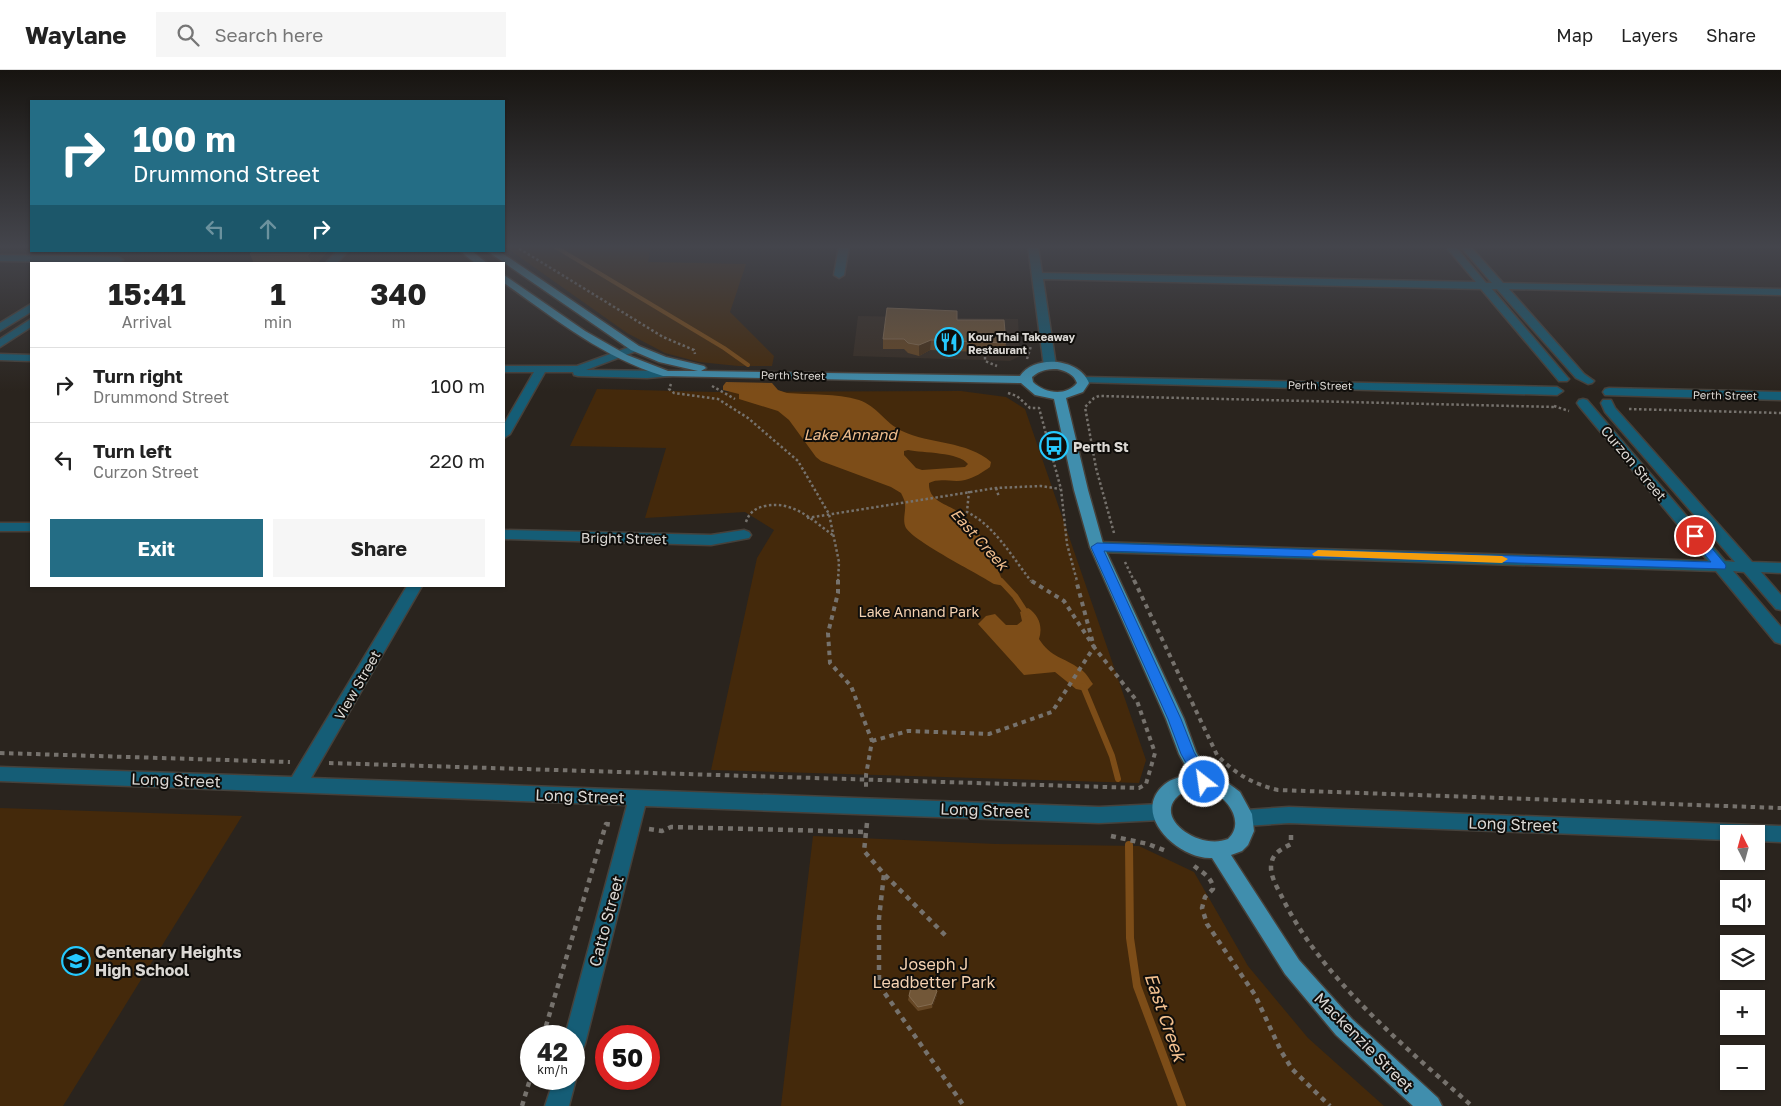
<!DOCTYPE html>
<html lang="en">
<head>
<meta charset="utf-8">
<style>
  :root { --surface:#fff; --page:#f6f6f6; --text:#222; --muted:#767676; --line:#e0e0e0; --accent:#246d85 }
  body { margin:0; font-family:"Golos Text",sans-serif; background:var(--page); color:var(--text); height:100vh; display:flex; flex-direction:column; font-size:19px; white-space:nowrap }
  * { box-sizing:border-box; margin:0 }
  p { font-size:16px; color:var(--muted) }
  .icon { flex:none; width:28px; height:28px; fill:none; stroke:currentColor; stroke-width:2; stroke-linecap:round; stroke-linejoin:round }
  .map { position:relative; flex:1; overflow:hidden }
  .details { position:absolute; left:30px; top:192px; width:475px; height:325px; display:flex; flex-direction:column; background:var(--surface); border-radius:0px; box-shadow:0 1px 4px #0004 }
  .details>* { flex:none }
  .banner { position:absolute; left:30px; top:30px; width:475px; height:152px; border-radius:0px; box-shadow:0 1px 4px #0004; background:#246d85; color:#fff; overflow:hidden }
  .needle { width:32px; rotate:354deg }
  .fabs { position:absolute; left:1720px; top:755px; display:grid; gap:10px }
  .fabs a { display:grid; place-items:center; width:45px; height:45px; border-radius:0px; background:var(--surface); box-shadow:0 1px 4px #0004; font-size:25px }
  .speed { position:absolute; left:520px; top:955px; display:flex; gap:10px; font-size:25px; font-weight:700; text-align:center }
  .speed>* { display:grid; place-content:center; width:65px; height:65px; border-radius:50%; background:var(--surface); box-shadow:0 1px 4px #0004; line-height:1 }
  .speed small { font-size:12px; font-weight:400 }
  .speed .limit { border:8px solid #d22; background:#fff; color:#111 }
  .pin { position:absolute; display:grid; place-items:center; width:42px; height:42px; color:#fff; margin:-21px; border:2px solid #fff; border-radius:50%; box-shadow:0 1px 5px #0007 }
  .me { position:absolute; width:55px; margin:-28px; rotate:330deg; stroke-linejoin:round; filter:drop-shadow(0 0 4px #0008) }
  .turn { display:flex; align-items:center; gap:18px; height:105px; padding:0 20px; font-size:22px }
  .turn .icon { width:65px; height:65px; stroke-width:2.5 }
  .turn b { display:block; font-size:35px; line-height:42px }
  .lanes { display:flex; align-items:center; height:48px; padding:0 20px; background:#0003; justify-content:center; gap:25px; direction:ltr }
  .lanes .off { opacity:.35 }
  .eta { display:flex; justify-content:space-evenly; align-items:center; height:85px; text-align:center }
  .eta b { font-size:30px; font-weight:700; line-height:35px }
  .button { display:flex; gap:10px; margin-top:auto; padding:10px 20px }
  .button a { flex:1; height:58px; border-radius:0px; background:var(--accent); color:#fff; font-size:20px; font-weight:700; line-height:58px; text-align:center }
  .button a+a { background:var(--page); color:var(--text) }
  ul { padding:0; list-style:none }
  li { display:flex; align-items:center; gap:15px; height:75px; padding:0 20px; border-top:1px solid var(--line) }
  li div { flex:1 }
  li b { display:block; font-size:19px }
  li em { font-style:normal }
  header { display:flex; align-items:center; gap:30px; box-sizing:border-box; height:70px; padding:0 25px; background:var(--surface); border-bottom:1px solid var(--line) }
  header strong { font-size:24px }
  nav { display:flex; gap:28px; margin-inline-start:auto; font-size:18px }
  .search { width:350px; height:45px; background:var(--page); display:flex; align-items:center; gap:12px; box-sizing:border-box; padding:0 18px; border-radius:0px; color:var(--muted); font-size:19px }
  .map>svg:first-child { display:block }
  .built { fill:#372d24 }
  .green { fill:#44290b }
  .water { fill:#7d4d18; fill-rule:evenodd }
  .lines { fill:none; stroke-linecap:round; stroke-linejoin:round }
  .stream-far2 { stroke:#7d4d18; stroke-width:4 }
  .stream-far1 { stroke:#7d4d18; stroke-width:6 }
  .stream { stroke:#7d4d18; stroke-width:8 }
  .minor-casing { stroke:#46413b; stroke-width:3 }
  .major-casing { stroke:#46413b; stroke-width:3 }
  .path-far2 { stroke:#76726d; stroke-width:2.5; stroke-dasharray:2.5 2.5; stroke-linecap:butt }
  .path-far1 { stroke:#76726d; stroke-width:4; stroke-dasharray:4.5 4.5; stroke-linecap:butt }
  .path { stroke:#76726d; stroke-width:4.5; stroke-dasharray:5 5; stroke-linecap:butt }
  .minor { fill:#155d76; fill-rule:evenodd }
  .major { fill:#408ead; fill-rule:evenodd }
  .wall { fill:#664725 }
  .shaded-wall { fill:#49321a }
  .building { fill:#725738; stroke:#836b50 }
  .route { fill:#1a73e8; stroke:#114b97 }
  .slow { fill:#f59e0b }
  .labels { text-anchor:middle; dominant-baseline:central; stroke-width:4; stroke-linejoin:round; paint-order:stroke }
  .far-poi-label { font-size:11px; font-weight:bold; fill:#dbd8d4; stroke:#100e0b; text-anchor:start }
  .far-street-label { font-size:11px; fill:#dbd8d4; stroke:#100e0b }
  .poi-label { font-size:14px; font-weight:bold; fill:#dbd8d4; stroke:#100e0b; text-anchor:start }
  .street-label { font-size:14px; fill:#dbd8d4; stroke:#100e0b }
  .park-label { font-size:14px; fill:#f5d2b2; stroke:#100e0b }
  .water-label { font-size:15px; font-style:italic; fill:#f3c08f; stroke:#100e0b }
  .near-street-label { font-size:16px; fill:#dbd8d4; stroke:#100e0b }
  .near-poi-label { font-size:16px; font-weight:bold; fill:#dbd8d4; stroke:#100e0b; text-anchor:start }
  .near-park-label { font-size:16px; fill:#f5d2b2; stroke:#100e0b }
  .near-water-label { font-size:18px; font-style:italic; fill:#f3c08f; stroke:#100e0b }
</style>
</head>
<body>
<header>
<strong>Waylane</strong>
<div class="search"><svg class="icon" aria-label="search" viewBox="0 0 24 24"><circle cx="10" cy="10" r="6"/><path d="M15 15l6 6"/></svg>Search here</div>
<nav><a>Map</a><a>Layers</a><a>Share</a></nav>
</header>
<div class="map">
<svg width="1781" height="1036" viewBox="0 0 1781 1036">
  <rect width="100%" height="100%" fill="#2a241e"/>
  <!-- built -->
  <polygon class="built" points="858,246 1018,249 1020,286 1010,291 853,286"/>
  <!-- green -->
  <g class="green">
    <polygon points="504,176 651,176 648,192 746,194 730,242 774,286 772,296 738,296 699,292 665,283 627,263"/>
    <polygon points="597,319 715,322 961,321 1006,327 1025,339 1146,690 1139,713 711,700 757,488 774,460 745,442 645,448 666,378 570,376"/>
    <polygon points="0,738 242,746 63,1036 0,1036"/>
    <polygon points="813,766 996,774 1139,776 1194,802 1248,896 1308,968 1384,1036 781,1036"/>
  </g>
  <!-- water -->
  <g class="water">
    <path d="M726 312 772 313 778 320 787 323C810 325 836 323 859 330 877 336 885 353 902 361 929 374 968 371 991 392L990 397C983 402 974 408 965 410 953 413 940 407 929 413 928 432 948 434 960 443 983 461 994 491 1005 516L994 514C977 503 915 472 906 458 902 450 906 442 905 434 905 431 903 427 901 423L891 417 821 391 816 387 789 350 778 341 739 329V324L723 320V316ZM908 380C923 383 959 382 968 394L965 397 922 400 916 398 904 385V381Z"/>
    <path d="M1028 538C1039 545 1043 557 1039 569 1051 588 1064 587 1080 599 1086 602 1089 609 1093 614L1086 621 1076 619 1055 602 1024 605 978 554 986 546 995 544 1006 555H1017L1022 551 1020 542Z"/>
  </g>
  <g class="lines">
    <!-- stream-far2 -->
    <polyline class="stream-far2" points="554,176 724,278 748,295"/>
    <!-- stream-far1 -->
    <g class="stream-far1">
      <polyline points="1001,511 1015,526 1026,543"/>
      <polyline points="1083,616 1112,686 1118,709"/>
    </g>
    <!-- stream -->
    <polyline class="stream" points="1129,775 1130,868 1137,916 1182,1036"/>
    <defs>
      <g id="minor">
        <polygon points="839,176 849,176 844,205 839,208 834,205"/>
        <polygon points="1028,176 1038,176 1042,203 1476,212 1445,176 1455,176 1486,213 1492,213 1460,176 1470,176 1503,213 1781,219 1781,225 1509,219 1584,304 1594,311 1592,313 1588,314 1576,308 1497,219 1492,219 1567,307 1569,309 1567,311 1559,311 1481,219 1043,209 1056,296 1050,299 1044,296"/>
        <polygon points="337,181 348,181 336,194 325,194"/>
        <polygon points="0,185 118,187 123,190 118,193 0,191"/>
        <polygon points="31,234 31,242 0,261 0,253"/>
        <polygon points="31,249 31,257 0,277 0,269"/>
        <polygon points="635,275 641,278 639,280 586,300 667,301 671,302 673,304 671,306 647,308 578,306 574,305 573,302 545,302 510,364 504,368 504,354 534,302 504,302 504,296 577,296"/>
        <polygon points="0,284 31,285 31,291 0,290"/>
        <polygon points="1083,307 1557,317 1563,321 1557,325 1079,312 1077,310"/>
        <polygon points="1609,318 1781,322 1781,330 1605,325 1603,322 1605,319"/>
        <polygon points="1583,329 1587,330 1725,491 1735,492 1605,342 1601,333 1603,330 1611,330 1615,338 1752,492 1781,493 1781,503 1761,502 1781,525 1781,540 1776,539 1744,502 1733,501 1781,557 1781,574 1775,572 1716,501 1097,482 1092,480 1090,477 1092,474 1097,472 1708,491 1579,336 1577,333 1579,330"/>
        <rect x="0" y="453" width="31" height="8"/>
        <polygon points="744,460 749,462 751,465 749,468 711,475 504,469 504,460 711,465"/>
        <polygon points="407,516 422,516 311,708 1099,737 1161,734 1168,736 1170,742 1168,748 1161,750 1099,753 645,736 585,974 582,982 574,985 574,966 565,966 627,735 0,711 0,697 292,707"/>
        <polygon points="1289,737 1781,756 1781,772 1756,771 1756,764 1729,764 1729,770 1289,753 1246,756 1239,754 1237,748 1239,742 1246,740"/>
        <polygon points="574,1002 576,1009 569,1036 545,1036 554,1009 574,1009"/>
      </g>
      <g id="major">
        <polygon points="460,181 472,181 488,194 476,194"/>
        <path d="M487 181H499L639 276 666 287 704 296 706 298 701 301 1020 306C1034 284 1080 288 1089 313L1083 322 1066 328 1088 420 1104 477 1184 649 1196 682 1210 706 1228 713 1240 722 1252 744 1254 761 1248 775 1242 781 1231 785 1299 890 1352 949 1438 1028 1442 1036H1413L1336 965 1285 904 1212 788C1178 790 1129 743 1165 714 1171 709 1182 706 1190 704L1179 684 1166 649 1090 477 1074 420 1054 329 1035 325 1021 313 663 306C602 287 555 249 504 213V205L585 261 627 285 668 301H698L659 292 631 280ZM1057 299C1066 301 1074 304 1077 313 1066 327 1044 323 1033 312L1032 307C1040 300 1047 299 1057 299ZM1191 718C1198 719 1205 719 1211 721 1229 729 1245 753 1228 769 1196 782 1141 740 1191 718Z"/>
      </g>
    </defs>
    <!-- minor casing -->
    <use href="#minor" class="minor-casing"/>
    <!-- major casing -->
    <use href="#major" class="major-casing"/>
    <!-- path-far2 -->
    <g class="path-far2">
      <polyline points="515,176 663,267 694,280 695,284"/>
      <polyline points="985,287 985,291 997,296"/>
      <polyline points="1027,289 1031,276"/>
      <polyline points="671,314 669,319 674,323 718,329 748,348 798,391 829,444 839,492 838,511"/>
      <polyline points="712,316 735,329"/>
      <polyline points="1008,323 1017,326 1030,338 1039,338 1061,419 1067,474 1077,511"/>
      <polyline points="1554,336 1569,341"/>
      <polyline points="1629,339 1781,343"/>
      <polyline points="996,418 999,427"/>
      <path d="M969 421 967 442C995 456 1012 487 1031 511"/>
      <polyline points="807,448 996,418 1041,416 1060,419"/>
      <path d="M746 452C749 443 755 438 765 436 794 430 813 451 834 466"/>
      <polyline points="1114,463 1096,398 1085,337 1094,328 1099,326 1555,337"/>
      <polyline points="1125,492 1134,511"/>
    </g>
    <!-- path-far1 -->
    <g class="path-far1">
      <polyline points="838,510 838,523 828,563 830,593 851,616 872,671 866,705 866,719"/>
      <path d="M1134 510 1217 685C1235 704 1253 714 1278 720L1781 738"/>
      <polyline points="872,671 908,661 989,664 1052,642 1094,577 1064,531 1030,510"/>
      <polyline points="0,683 290,692"/>
      <polyline points="329,693 1139,718 1146,714 1155,683 1137,631 1094,577 1076,510"/>
    </g>
    <!-- path -->
    <g class="path">
      <polyline points="867,753 864,781 884,804 879,848 879,915 964,1036"/>
      <polyline points="649,759 662,761 671,757 867,762"/>
      <path d="M1291 765V774C1284 778 1274 782 1272 791 1268 803 1277 817 1282 827 1321 908 1405 977 1472 1036"/>
      <polyline points="1111,766 1148,774 1166,781"/>
      <path d="M1194 796C1202 802 1213 808 1213 819L1205 827 1202 838 1207 854 1255 925 1281 981 1292 999 1330 1036"/>
      <polyline points="885,805 948,868"/>
      <polyline points="543,966 606,754 613,755"/>
      <polyline points="522,1036 531,1006"/>
    </g>
    <!-- minor -->
    <use href="#minor" class="minor"/>
    <!-- major -->
    <use href="#major" class="major"/>
  </g>
  <!-- wall -->
  <g class="wall">
    <polygon points="328,181 316,194 254,194 250,184"/>
    <polygon points="957,250 1006,273 1005,283 930,280 919,286 908,283 904,279 883,279 883,269"/>
    <polygon points="937,925 932,938 918,941 908,930 909,926"/>
  </g>
  <!-- shaded-wall -->
  <g class="shaded-wall">
    <polygon points="312,181 328,181 316,194 312,194 308,185"/>
    <polygon points="931,270 930,280 919,286 919,275"/>
    <polygon points="937,921 937,925 932,938 932,934"/>
  </g>
  <!-- building -->
  <g class="building">
    <polygon points="254,181 312,181 308,185 250,184"/>
    <polygon points="887,238 957,241 957,250 1004,250 1006,273 931,270 919,275 908,273 904,269 883,269"/>
    <polygon points="927,910 937,921 932,934 918,937 909,926 912,913"/>
  </g>
  <!-- sky -->
  <linearGradient id="sky" x2="0" y2="1"><stop stop-color="#171410"/><stop offset="0.55" stop-color="#44454c"/><stop offset="1" stop-color="#44454c" stop-opacity="0"/></linearGradient>
  <rect width="1781" height="321" fill="url(#sky)"/>
  <!-- route -->
  <polygon class="route" points="1695,462 1699,463 1725,494 1726,496 1725,499 1104,481 1181,649 1194,682 1211,712 1209,716 1204,717 1199,716 1181,684 1168,649 1091,477 1097,473 1711,492 1690,466"/>
  <!-- slow -->
  <polygon class="slow" points="1318,480 1502,486 1508,489 1502,493 1314,486 1312,484"/>
  <!-- icons -->
  <defs>
    <symbol id="restaurant-ring" viewBox="-11 -11 22 22"><circle r="9.5" fill="#100e0b" stroke="#26c9fe" stroke-width="1.5"/><path d="M-5-6h1v4h1v-4h1v4h1v-4h1v5L-1.5 .5V6h-2V.5L-5-1ZM5-6V6H3V1.5H1.5Q1.5-4 5-6Z" fill="#26c9fe"/></symbol>
    <symbol id="bus-ring" viewBox="-11 -11 22 22"><circle r="9.5" fill="#100e0b" stroke="#26c9fe" stroke-width="1.5"/><path d="M-5-6H5V4H4V6H2V4H-2V6H-4V4H-5ZM-3.5-4V0h7V-4ZM-3.5 1.2v1.5H-2V1.2ZM2 1.2v1.5H3.5V1.2Z" fill="#26c9fe"/></symbol>
    <symbol id="school-ring" viewBox="-11 -11 22 22"><circle r="9.5" fill="#100e0b" stroke="#26c9fe" stroke-width="1.5"/><path d="M0-5L7-2L0 1L-7-2ZM-4 1L0 2.5L4 1V4Q0 6-4 4Z" fill="#26c9fe"/></symbol>
  </defs>
  <g fill-rule="evenodd">
    <use href="#restaurant-ring" x="933" y="256" width="32" height="32"/>
    <use href="#bus-ring" x="1038" y="360" width="32" height="32"/>
    <use href="#school-ring" x="60" y="875" width="32" height="32"/>
  </g>
  <g class="labels">
    <!-- far-poi labels -->
    <g class="far-poi-label">
      <text x="968" y="266">Kour Thai Takeaway<tspan x="968" dy="13">Restaurant</tspan></text>
    </g>
    <!-- far-street labels -->
    <g class="far-street-label">
      <text transform="translate(793 305) rotate(1)">Perth Street</text>
      <text transform="translate(1320 315) rotate(1)">Perth Street</text>
      <text transform="translate(1725 325) rotate(1)">Perth Street</text>
    </g>
    <!-- poi labels -->
    <g class="poi-label">
      <text x="1073" y="376">Perth St</text>
    </g>
    <!-- street labels -->
    <g class="street-label">
      <text transform="translate(1634 393) rotate(50)">Curzon Street</text>
      <text transform="translate(624 468) rotate(1)">Bright Street</text>
      <text transform="translate(357 615) rotate(-60)">View Street</text>
    </g>
    <!-- park labels -->
    <g class="park-label">
      <text x="919" y="541">Lake Annand Park</text>
    </g>
    <!-- water labels -->
    <g class="water-label">
      <text x="850" y="364">Lake Annand</text>
      <text transform="translate(980 469) rotate(48)">East Creek</text>
    </g>
    <!-- near-street labels -->
    <g class="near-street-label">
      <text transform="translate(176 710) rotate(2)">Long Street</text>
      <text transform="translate(580 726) rotate(2)">Long Street</text>
      <text transform="translate(985 740) rotate(2)">Long Street</text>
      <text transform="translate(1513 754) rotate(2)">Long Street</text>
      <text transform="translate(606 851) rotate(-75)">Catto Street</text>
      <text transform="translate(1364 972) rotate(45)">Mackenzie Street</text>
    </g>
    <!-- near-poi labels -->
    <g class="near-poi-label">
      <text x="95" y="882">Centenary Heights<tspan x="95" dy="18">High School</tspan></text>
    </g>
    <!-- near-park labels -->
    <g class="near-park-label">
      <text x="934" y="894">Joseph J<tspan x="934" dy="18">Leadbetter Park</tspan></text>
    </g>
    <!-- near-water labels -->
    <g class="near-water-label">
      <text transform="translate(1166 947) rotate(71)">East Creek</text>
    </g>
  </g>
</svg>
<div class="fabs">
<a><svg class="needle" viewBox="-14 -14 28 28"><path d="M0-13l5 13h-10z" fill="#e53935"/><path d="M0 13l5-13h-10z" fill="#767676"/></svg></a>
<a><svg class="icon" aria-label="sound" viewBox="0 0 24 24"><path d="M4 9h4l5-4v14l-5-4H4zM17 9q2 3 0 6"/></svg></a>
<a><svg class="icon" aria-label="layers" viewBox="0 0 24 24"><path d="M12 4l9 5-9 5-9-5zM3 14l9 5 9-5"/></svg></a>
<a>+</a>
<a>−</a>
</div>
<div class="speed"><div>42<small>km/h</small></div><div class="limit">50</div></div>
<div class="pin" style="left:1695px;top:466px;background:#d93025"><svg class="icon" aria-label="arrive" viewBox="0 0 24 24"><path d="M6 21V4h12l-3 4 3 4H6"/></svg></div>
<svg class="me" style="left:1204px;top:712px" viewBox="-20 -20 40 40"><circle r="17" fill="#1a73e8" stroke="#fff" stroke-width="3"/><path d="M0-11L8 9 0 5-8 9z" fill="#fff"/></svg>
<div class="banner">
<div class="turn"><svg class="icon" aria-label="right" viewBox="0 0 24 24"><path d="M7 20v-9h11M14 6l5 5-5 5"/></svg><div><b>100 m</b>Drummond Street</div></div>
<div class="lanes"><svg class="icon off" aria-label="left" viewBox="0 0 24 24"><path d="M17 20v-9H6M10 6l-5 5 5 5"/></svg><svg class="icon off" aria-label="ahead" viewBox="0 0 24 24"><path d="M12 20V5M6 11l6-6 6 6"/></svg><svg class="icon" aria-label="right" viewBox="0 0 24 24"><path d="M7 20v-9h11M14 6l5 5-5 5"/></svg></div>
</div>
<section class="details">
<div class="eta">
<div><b>15:41</b><p>Arrival</p></div>
<div><b>1</b><p>min</p></div>
<div><b>340</b><p>m</p></div>
</div>
<ul>
<li><svg class="icon" aria-label="right" viewBox="0 0 24 24"><path d="M7 20v-9h11M14 6l5 5-5 5"/></svg><div><b>Turn right</b><p>Drummond Street</p></div><em>100 m</em></li>
<li><svg class="icon" aria-label="left" viewBox="0 0 24 24"><path d="M17 20v-9H6M10 6l-5 5 5 5"/></svg><div><b>Turn left</b><p>Curzon Street</p></div><em>220 m</em></li>
</ul>
<div class="button"><a>Exit</a><a>Share</a></div>
</section>
</div>
</body>
</html>
